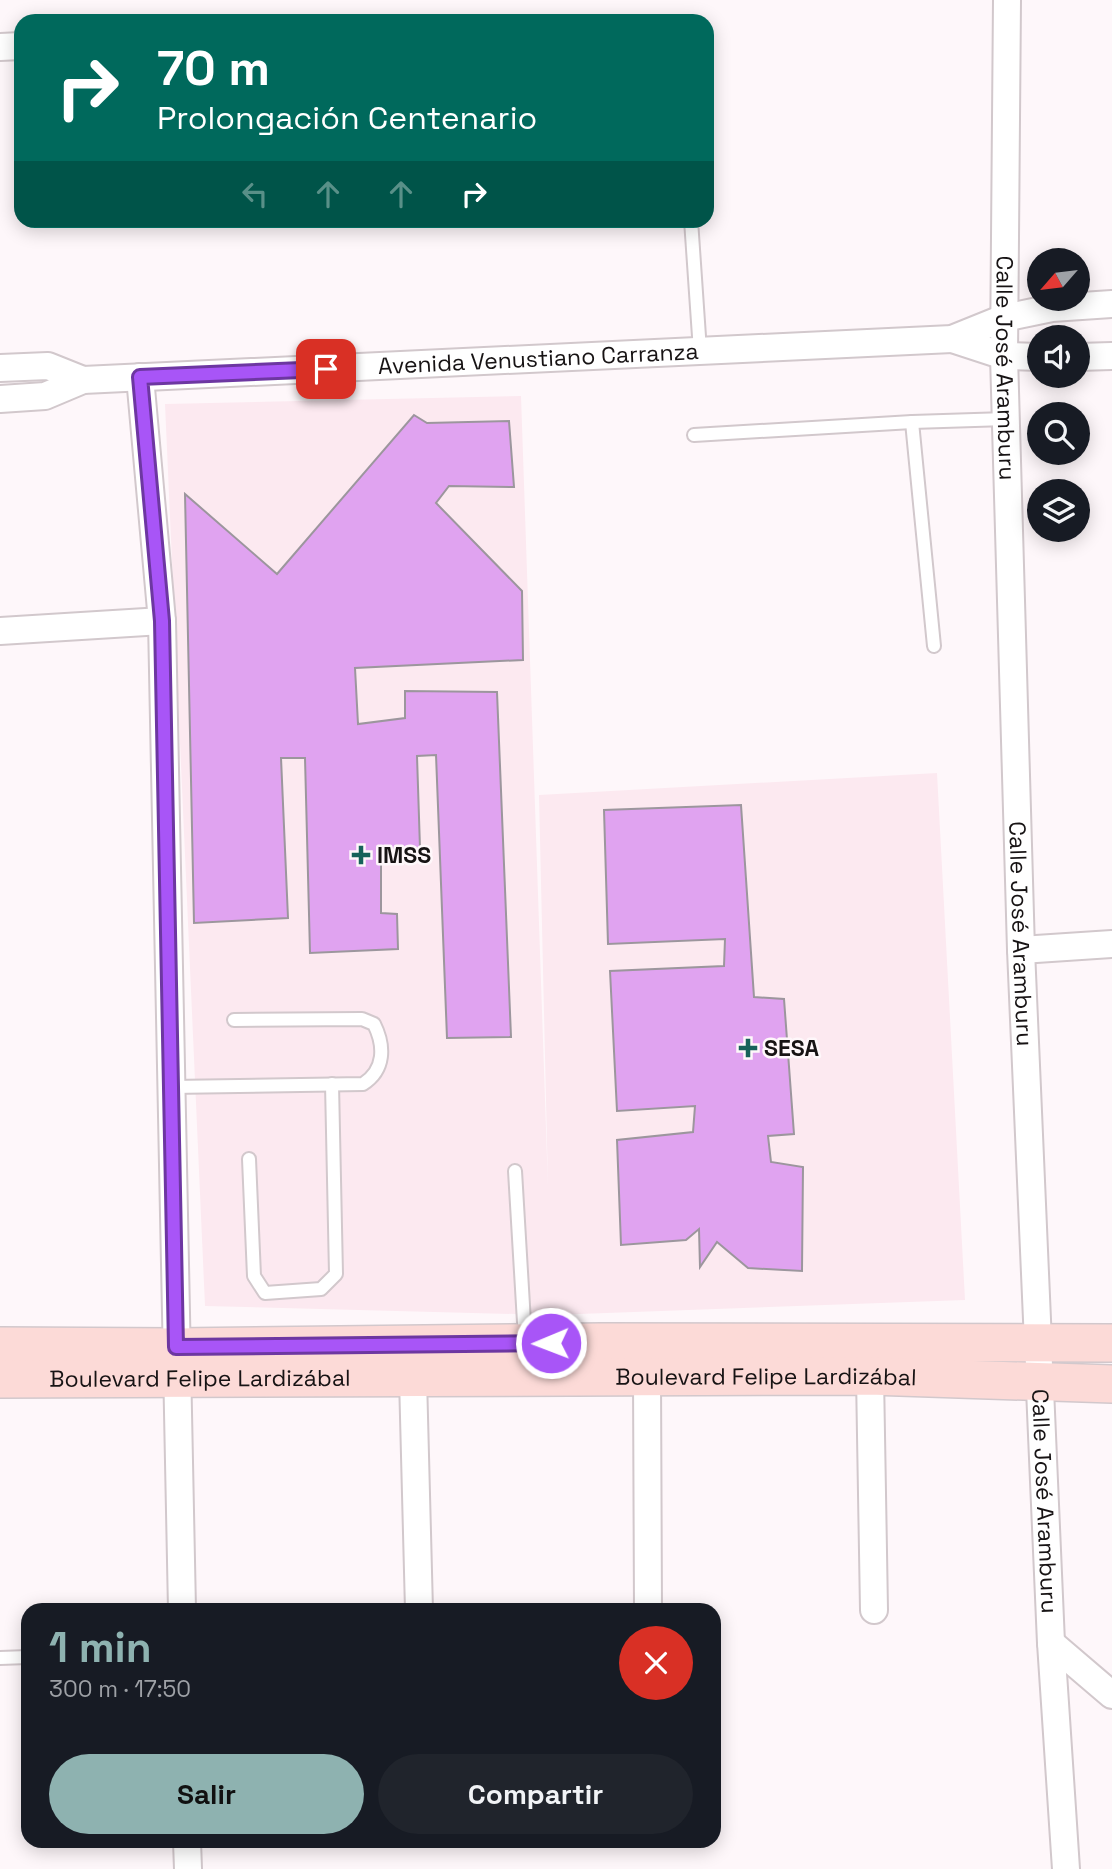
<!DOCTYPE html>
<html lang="es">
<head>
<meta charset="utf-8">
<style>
  :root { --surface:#171b24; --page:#20242c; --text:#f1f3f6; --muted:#9ea1a6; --accent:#8eb2b0 }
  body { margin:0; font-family:"Space Grotesk",sans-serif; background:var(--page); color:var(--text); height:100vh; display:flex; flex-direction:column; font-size:26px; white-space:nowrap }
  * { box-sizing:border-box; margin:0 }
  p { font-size:23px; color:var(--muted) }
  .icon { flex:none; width:38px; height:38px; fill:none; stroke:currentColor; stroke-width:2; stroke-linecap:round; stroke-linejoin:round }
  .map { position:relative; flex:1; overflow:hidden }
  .sheet { position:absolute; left:21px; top:1603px; width:700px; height:245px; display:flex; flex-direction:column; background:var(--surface); border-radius:21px; box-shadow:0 4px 18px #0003 }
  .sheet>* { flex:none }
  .guide { position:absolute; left:14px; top:14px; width:700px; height:214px; border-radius:21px; box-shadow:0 4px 18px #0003; background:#00695c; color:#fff; overflow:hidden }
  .needle { width:46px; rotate:242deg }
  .tools { position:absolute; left:1027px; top:248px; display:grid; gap:14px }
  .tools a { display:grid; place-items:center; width:63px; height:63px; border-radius:50%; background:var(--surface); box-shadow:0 4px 18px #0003; font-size:35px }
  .pin { position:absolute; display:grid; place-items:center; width:60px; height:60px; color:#fff; margin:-30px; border-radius:14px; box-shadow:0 4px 10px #0006 }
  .me { position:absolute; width:77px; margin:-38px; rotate:269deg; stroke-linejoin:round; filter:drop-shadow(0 0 5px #0008) }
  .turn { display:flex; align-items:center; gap:24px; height:147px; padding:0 28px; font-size:32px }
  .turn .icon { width:91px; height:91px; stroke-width:2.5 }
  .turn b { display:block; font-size:49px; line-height:60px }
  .lanes { display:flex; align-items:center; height:66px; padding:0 28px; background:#0003; justify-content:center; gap:35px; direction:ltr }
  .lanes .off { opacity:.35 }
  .round { display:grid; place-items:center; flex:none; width:74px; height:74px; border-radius:37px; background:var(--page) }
  .overview { display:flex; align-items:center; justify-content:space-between; height:119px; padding:0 28px }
  h1 { font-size:42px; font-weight:600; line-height:52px; color:var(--accent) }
  .cta { display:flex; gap:14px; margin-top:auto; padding:14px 28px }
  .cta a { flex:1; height:80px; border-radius:42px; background:var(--accent); color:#111; font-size:28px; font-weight:600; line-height:80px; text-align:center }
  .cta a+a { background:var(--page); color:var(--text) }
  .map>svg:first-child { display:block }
  .built { fill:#fce9f0 }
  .building { fill:#e0a3f0; stroke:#9c969d; stroke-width:2 }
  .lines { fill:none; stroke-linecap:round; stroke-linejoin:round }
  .service-casing { stroke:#d2c8cc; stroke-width:16 }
  .minor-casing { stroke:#d2c8cc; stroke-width:30 }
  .secondary-casing { stroke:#d2c8cc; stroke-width:40 }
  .service { stroke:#fff; stroke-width:12 }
  .minor { stroke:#fff; stroke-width:26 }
  .secondary { stroke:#fcdad7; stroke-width:37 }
  .route-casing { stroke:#6d37a1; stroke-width:18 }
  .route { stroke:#a855f7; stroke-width:12 }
  .poi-dot { fill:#16625a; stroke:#fef7fa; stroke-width:2.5 }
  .labels { text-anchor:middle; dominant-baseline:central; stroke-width:5; stroke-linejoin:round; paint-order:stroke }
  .street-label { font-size:23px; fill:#171314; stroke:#fef7fa }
  .poi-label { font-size:23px; font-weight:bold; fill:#171314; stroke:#fef7fa; text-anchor:start }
</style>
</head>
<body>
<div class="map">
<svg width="1112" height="1869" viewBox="0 0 1112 1869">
  <rect width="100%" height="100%" fill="#fef7fa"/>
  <!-- built -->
  <polygon class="built" points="521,396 548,1187 539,795 937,773 965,1300 552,1315 205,1306 165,404"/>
  <!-- building -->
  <g class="building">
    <polygon points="414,415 427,423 509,421 514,487 449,486 436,503 522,591 523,660 355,668 358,724 405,718 405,691 497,692 511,1037 447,1038 436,755 417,756 420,848 381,852 381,913 397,914 398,949 310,953 305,758 281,758 288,918 194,923 185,494 277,574"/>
    <polygon points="741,805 754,997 784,999 794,1134 768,1136 771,1162 803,1167 802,1271 748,1268 717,1242 700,1267 699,1229 686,1240 621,1245 617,1140 693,1132 695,1106 617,1111 610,971 724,966 725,939 608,944 604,810"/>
  </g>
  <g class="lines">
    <defs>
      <g id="service">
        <polyline points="691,220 700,351"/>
        <polyline points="912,422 934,646"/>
        <polyline points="694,435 912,422 1006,419"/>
        <path d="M171 1087 363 1084C385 1070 385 1046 374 1024L362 1019 234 1020"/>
        <polyline points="249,1159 254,1276 265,1293 321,1289 336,1274 332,1084"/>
        <polyline points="515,1171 525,1339"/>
        <polyline points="0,1658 28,1657"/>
      </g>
      <g id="minor">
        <path id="s1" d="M1007 0 1004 356 1021 950 1051 1643 1066 1869"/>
        <polyline points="0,47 21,46"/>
        <polyline points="952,339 1004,356 1040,357"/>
        <polyline points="1078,357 1112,356"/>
        <polyline points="0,368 48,366 83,380"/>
        <polyline points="140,377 162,621 182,1610"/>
        <path id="s2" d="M0 399 45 396 83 380 952 339 1004 318 1052 308 1112 304"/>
        <polyline points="0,631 162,621"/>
        <polyline points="1021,950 1112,944"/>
        <polyline points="870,1376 874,1610"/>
        <polyline points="647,1377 648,1610"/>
        <polyline points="413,1378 419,1610"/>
        <polyline points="1051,1643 1112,1695"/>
        <polyline points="187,1841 188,1869"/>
      </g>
      <g id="secondary">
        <polyline points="0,1346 176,1347 602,1342 1112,1343"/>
        <path id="s3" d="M0 1379 870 1376 1112 1384"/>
      </g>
    </defs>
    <!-- service casing -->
    <use href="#service" class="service-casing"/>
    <!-- minor casing -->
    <use href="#minor" class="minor-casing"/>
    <!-- secondary casing -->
    <use href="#secondary" class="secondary-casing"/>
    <!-- service -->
    <use href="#service" class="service"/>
    <!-- minor -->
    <use href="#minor" class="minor"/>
    <!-- secondary -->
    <use href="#secondary" class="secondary"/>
  </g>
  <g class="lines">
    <defs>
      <polyline id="route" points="326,369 140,377 162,621 176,1347 551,1343"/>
    </defs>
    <!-- route casing -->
    <use href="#route" class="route-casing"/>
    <!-- route -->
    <use href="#route" class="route"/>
  </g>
  <!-- markers -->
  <g class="poi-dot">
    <path d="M357.5 844.5h7v7h7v7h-7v7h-7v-7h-7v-7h7z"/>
    <path d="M744.5 1037.5h7v7h7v7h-7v7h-7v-7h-7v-7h7z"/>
  </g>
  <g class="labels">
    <!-- street labels -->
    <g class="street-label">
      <text stroke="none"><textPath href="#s2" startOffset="542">Avenida Venustiano Carranza</textPath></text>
      <text stroke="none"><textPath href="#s1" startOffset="368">Calle José Aramburu</textPath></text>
      <text stroke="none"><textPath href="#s1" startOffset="934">Calle José Aramburu</textPath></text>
      <text stroke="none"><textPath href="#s3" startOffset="766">Boulevard Felipe Lardizábal</textPath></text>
      <text stroke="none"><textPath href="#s3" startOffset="200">Boulevard Felipe Lardizábal</textPath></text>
      <text stroke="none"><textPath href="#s1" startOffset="1502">Calle José Aramburu</textPath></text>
    </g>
    <!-- poi labels -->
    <g class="poi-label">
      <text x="377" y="855">IMSS</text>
      <text x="764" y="1048">SESA</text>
    </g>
  </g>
</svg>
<div class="tools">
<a><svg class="needle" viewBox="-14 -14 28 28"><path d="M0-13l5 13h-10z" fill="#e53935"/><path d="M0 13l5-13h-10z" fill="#9ea1a6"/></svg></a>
<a><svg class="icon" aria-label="sound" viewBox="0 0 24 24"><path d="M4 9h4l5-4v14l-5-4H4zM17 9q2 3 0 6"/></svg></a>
<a><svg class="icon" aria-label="search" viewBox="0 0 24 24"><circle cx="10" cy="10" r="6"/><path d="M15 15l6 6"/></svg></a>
<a><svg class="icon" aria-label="layers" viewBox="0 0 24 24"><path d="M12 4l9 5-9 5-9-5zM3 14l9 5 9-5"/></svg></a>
</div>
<div class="pin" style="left:326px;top:369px;background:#d93025"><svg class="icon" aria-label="arrive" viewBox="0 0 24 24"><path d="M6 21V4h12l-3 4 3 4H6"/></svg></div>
<svg class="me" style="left:551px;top:1343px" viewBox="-20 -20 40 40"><circle r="17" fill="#a855f7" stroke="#fff" stroke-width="3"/><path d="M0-11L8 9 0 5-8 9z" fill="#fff"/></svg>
<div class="guide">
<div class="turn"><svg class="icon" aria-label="right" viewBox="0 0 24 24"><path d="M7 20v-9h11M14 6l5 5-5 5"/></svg><div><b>70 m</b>Prolongación Centenario</div></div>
<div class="lanes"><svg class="icon off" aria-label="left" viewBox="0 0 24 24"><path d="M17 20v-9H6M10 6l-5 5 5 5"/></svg><svg class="icon off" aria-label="ahead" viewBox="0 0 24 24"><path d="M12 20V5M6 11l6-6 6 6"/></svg><svg class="icon off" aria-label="ahead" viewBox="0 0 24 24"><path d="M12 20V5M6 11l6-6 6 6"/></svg><svg class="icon" aria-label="right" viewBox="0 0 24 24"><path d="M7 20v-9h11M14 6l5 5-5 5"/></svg></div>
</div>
<section class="sheet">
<div class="overview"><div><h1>1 min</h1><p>300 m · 17:50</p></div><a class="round" style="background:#d93025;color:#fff"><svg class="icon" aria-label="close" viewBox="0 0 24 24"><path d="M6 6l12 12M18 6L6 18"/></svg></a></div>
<div class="cta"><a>Salir</a><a>Compartir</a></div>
</section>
</div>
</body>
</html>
